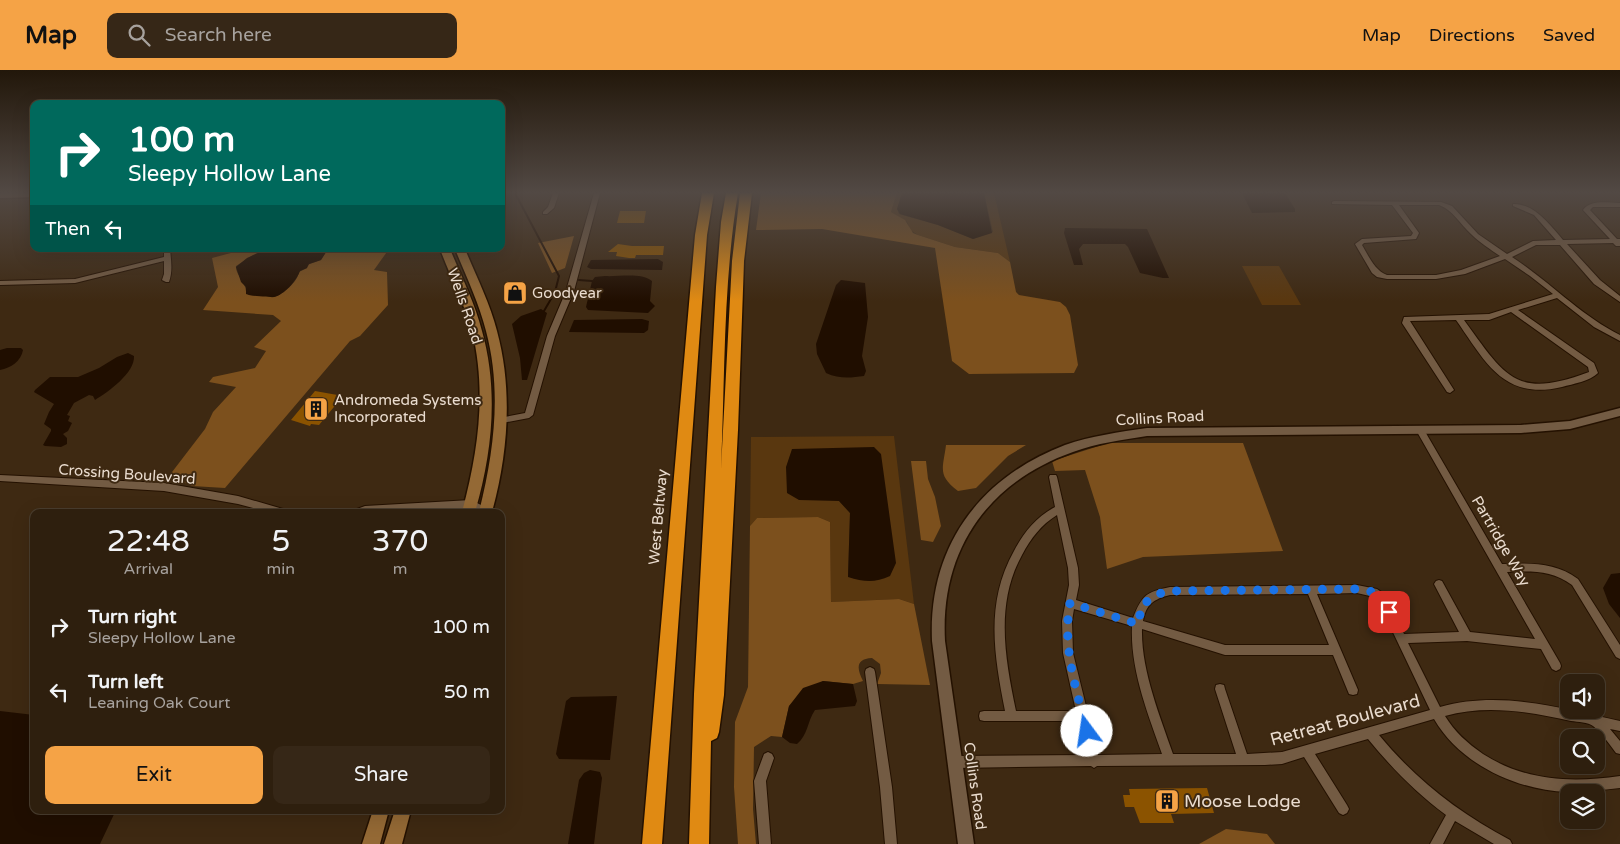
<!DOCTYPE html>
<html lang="en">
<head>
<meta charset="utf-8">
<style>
  :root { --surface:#2e1f0e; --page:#362717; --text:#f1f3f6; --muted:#a7a29e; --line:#493d2e; --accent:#f5a346 }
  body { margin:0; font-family:"Varela Round",sans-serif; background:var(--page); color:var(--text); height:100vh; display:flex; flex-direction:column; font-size:19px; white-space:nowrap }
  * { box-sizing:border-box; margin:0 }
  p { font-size:16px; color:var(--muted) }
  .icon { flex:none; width:28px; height:28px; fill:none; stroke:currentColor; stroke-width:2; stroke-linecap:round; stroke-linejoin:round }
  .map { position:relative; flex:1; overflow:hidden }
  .details { position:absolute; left:30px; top:439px; width:475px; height:305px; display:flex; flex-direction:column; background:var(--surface); border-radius:10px; box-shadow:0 5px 20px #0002,0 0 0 1px var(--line) }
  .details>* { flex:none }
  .banner { position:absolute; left:30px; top:30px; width:475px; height:152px; border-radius:10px; box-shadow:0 5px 20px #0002,0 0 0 1px var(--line); background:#00695c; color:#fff; overflow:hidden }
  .tools { position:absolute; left:1560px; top:604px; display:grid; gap:10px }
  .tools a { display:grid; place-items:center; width:45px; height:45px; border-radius:10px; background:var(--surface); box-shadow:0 5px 20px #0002,0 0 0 1px var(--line); font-size:25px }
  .pin { position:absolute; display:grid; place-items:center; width:42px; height:42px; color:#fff; margin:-21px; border-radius:10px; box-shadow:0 2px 8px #0006 }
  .me { position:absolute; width:55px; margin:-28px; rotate:346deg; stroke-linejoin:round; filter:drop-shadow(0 0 4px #0008) }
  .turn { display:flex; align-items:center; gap:18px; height:105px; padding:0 15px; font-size:22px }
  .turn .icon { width:65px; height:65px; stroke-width:2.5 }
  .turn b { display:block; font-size:35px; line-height:42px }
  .then { display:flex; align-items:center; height:48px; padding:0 15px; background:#0003; gap:10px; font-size:19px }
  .eta { display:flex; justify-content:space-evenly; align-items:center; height:85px; text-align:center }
  .eta b { font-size:30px; font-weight:600; line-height:35px }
  .primary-button { display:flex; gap:10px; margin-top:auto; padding:10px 15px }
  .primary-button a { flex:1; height:58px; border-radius:10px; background:var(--accent); color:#111; font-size:20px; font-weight:600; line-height:58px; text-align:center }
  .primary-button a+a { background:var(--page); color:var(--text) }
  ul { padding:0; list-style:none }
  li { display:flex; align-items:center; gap:15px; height:65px; padding:0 15px }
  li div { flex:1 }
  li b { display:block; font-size:19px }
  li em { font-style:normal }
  header { display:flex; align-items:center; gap:30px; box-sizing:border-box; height:70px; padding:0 25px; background:var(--accent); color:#111 }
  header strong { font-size:24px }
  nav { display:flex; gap:28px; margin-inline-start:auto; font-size:18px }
  .search { width:350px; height:45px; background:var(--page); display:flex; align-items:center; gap:12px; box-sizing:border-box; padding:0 18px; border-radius:10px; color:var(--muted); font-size:19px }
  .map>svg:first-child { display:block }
  .green { fill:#59370f; fill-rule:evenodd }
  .forest { fill:#7c501d }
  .water { fill:#200e00 }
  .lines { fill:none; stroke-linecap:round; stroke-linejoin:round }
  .stream { stroke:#200e00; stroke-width:2 }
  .building { fill:#8b5300 }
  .minor-casing { stroke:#241100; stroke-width:2 }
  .tertiary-casing { stroke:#241100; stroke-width:3 }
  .secondary-casing { stroke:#241100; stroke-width:3 }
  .motorway-casing { stroke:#241100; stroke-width:3 }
  .minor { fill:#735b43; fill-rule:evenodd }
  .tertiary { fill:#735b43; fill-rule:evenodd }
  .secondary { fill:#946935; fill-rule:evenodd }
  .motorway { fill:#e08a13; fill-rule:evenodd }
  .route { stroke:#1a73e8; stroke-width:9; stroke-dasharray:0 16.2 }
  .labels { text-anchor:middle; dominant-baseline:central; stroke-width:4; stroke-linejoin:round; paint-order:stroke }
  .poi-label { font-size:15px; fill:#eadccf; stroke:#3e2912; text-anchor:start }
  .street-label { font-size:15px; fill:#eadccf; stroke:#3e2912 }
  .near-street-label { font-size:18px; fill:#eadccf; stroke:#3e2912 }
  .near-poi-label { font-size:18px; fill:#eadccf; stroke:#3e2912; text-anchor:start }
</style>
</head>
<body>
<header>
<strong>Map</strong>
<div class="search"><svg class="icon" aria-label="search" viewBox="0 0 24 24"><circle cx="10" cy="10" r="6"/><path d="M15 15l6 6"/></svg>Search here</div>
<nav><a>Map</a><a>Directions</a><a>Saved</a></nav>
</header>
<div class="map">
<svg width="1620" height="774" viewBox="0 0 1620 774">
  <rect width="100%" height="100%" fill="#3e2912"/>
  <!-- green -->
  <g class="green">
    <polygon points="897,123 902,123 897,139 899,144 938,155 973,169 993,162 984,123 994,123 1010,192 998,183 955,177 918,165 910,160 907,152 891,142"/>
    <polygon points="1242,196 1279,196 1301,235 1262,235"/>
    <path d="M894 366 914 534 899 529 831 532 830 452 818 447 757 448 750 456 751 367ZM881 384 848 507 850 443 839 431Z"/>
  </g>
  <!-- forest -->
  <g class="forest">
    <polygon points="761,123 897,123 891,142 905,150 913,163 918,165 955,177 998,183 1010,192 1016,222 1019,225 1060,232 1066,237 1070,245 1078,295 1074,303 969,304 952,291 935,178 822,159 756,160"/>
    <polygon points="574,166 565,198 552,203 538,173"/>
    <path d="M246 179H267L253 185 236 196C235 205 247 213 246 223 252 227 255 224 262 225 266 225 269 228 274 227 283 225 298 211 299 202L307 198V195L321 190 328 179H389L374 200 387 202 388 235 360 266 350 271 225 418 192 416 169 406 205 359 213 342 236 317 209 312 213 307 255 298 266 281 254 277 281 251 273 245 203 240 218 217 212 188Z"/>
    <polygon points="1108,373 1243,373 1283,481 1143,487 1107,499 1100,447 1085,400 1055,401 1052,391"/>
    <path d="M946 375H1026L1008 386 976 418 958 421C937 405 943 399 946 375Z"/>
    <polygon points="911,391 926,391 928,409 935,427 941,456 933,472 921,470"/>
    <path d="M818 447 830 452 831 532 899 529 914 534 930 615 877 614 881 603 880 594 872 588C855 589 857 599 863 611L853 614 823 611 789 636 782 667 771 666 754 677 753 739 756 774H738L734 717 735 652 748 617 750 456 757 448Z"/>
    <polygon points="1226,759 1267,764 1275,774 1199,774"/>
  </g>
  <!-- water -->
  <g class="water">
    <polygon points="902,123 984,123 992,163 973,169 938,155 900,144 897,139"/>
    <polygon points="1242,123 1285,123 1295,139 1295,142 1252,143"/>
    <polygon points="1065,158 1147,159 1169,208 1163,208 1140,203 1128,177 1125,174 1083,174 1079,179 1083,195 1074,195 1064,163"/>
    <path d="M267 179H328L321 190 309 194 307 198 300 201C297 210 284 225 274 227 272 227 252 226 249 225L246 224V217L241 212 236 197 247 188Z"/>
    <polygon points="658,189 663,192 662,200 591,199 587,197 591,190"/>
    <path d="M605 206C618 207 641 202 652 211L650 231 655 236 648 243 588 240 586 237 592 211 595 207Z"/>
    <path d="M841 210 865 213 868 247 862 286 866 301 864 306C850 308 839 309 826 303L817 284 816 274 836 215Z"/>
    <polygon points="541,239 547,243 527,310 522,310 520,288 512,254 521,246"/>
    <polygon points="642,249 649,251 648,260 644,263 569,262 574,250"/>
    <path d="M7 278H21L23 280C21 291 11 298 0 300V280Z"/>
    <path d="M128 283 134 286C135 303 108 322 95 330L93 326 89 325 74 333 67 345 70 346 68 351 72 353 68 361 63 364 67 368V374L61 377 45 376 43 375 51 361V359L44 354 49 342 54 334 34 322 35 320 50 307H78L99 298 117 287Z"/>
    <path d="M874 377 881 384 896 493 890 506C875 513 864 512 848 507L850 443 839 431 799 430 787 423 786 397 792 379Z"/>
    <polygon points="1620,503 1620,548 1609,534 1603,518 1611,504"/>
    <path d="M823 611 853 614 857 631 855 636 815 640C807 652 808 665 797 674L790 673 782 667 789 636 803 618Z"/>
    <polygon points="617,626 610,690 559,689 556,684 566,631 571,627"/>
    <polygon points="0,641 34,645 34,740 116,740 100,774 0,774"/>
    <polygon points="590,700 600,702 602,708 594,774 568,774 579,710 584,703"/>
  </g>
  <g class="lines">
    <!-- stream -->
    <g class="stream">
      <polyline points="515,123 559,206 555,222 544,241"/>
      <polyline points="579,210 592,211"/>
    </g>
  </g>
  <!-- building -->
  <g class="building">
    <polygon points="620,141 646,141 644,153 617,153"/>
    <polygon points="618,174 632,176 664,176 663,185 636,185 635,188 629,188 616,186 617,182 608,182"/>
    <polygon points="315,321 343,326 319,355 311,354 310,356 291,350"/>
    <polygon points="1207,718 1214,743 1171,744 1174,753 1140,753 1134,737 1125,737 1123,725 1130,725 1129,719"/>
  </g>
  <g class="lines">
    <defs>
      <g id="minor">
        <polygon points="553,123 559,123 554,138 547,144 543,144 543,142 548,137"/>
        <polygon points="594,123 600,123 574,221 555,266 533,345 529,348 502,353 499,352 498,350 499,348 525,343 547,266 566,221"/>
        <path d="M1334 131 1441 132 1452 136 1478 164 1507 184 1533 171 1556 170 1534 145 1513 136V134C1534 133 1551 156 1563 170L1610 169 1583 140C1591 129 1608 133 1620 133V137H1593L1590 140 1617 169H1620V176H1616L1613 173 1567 174 1600 210 1620 226V232L1594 214 1560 175H1536L1512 187C1549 211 1580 245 1620 265V271L1594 257 1557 228 1518 240 1594 293 1598 303C1590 311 1573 314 1562 317 1503 331 1485 291 1456 250L1410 251 1454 320 1450 323 1447 322 1402 253 1404 247 1489 244 1553 224 1530 206 1505 189 1465 204 1436 209H1387L1377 207 1372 203 1355 174 1362 169 1411 166 1413 163 1392 135 1332 134V132ZM1399 135H1439C1453 140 1460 154 1471 164 1480 173 1490 179 1500 186L1461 200 1436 205H1387C1375 201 1368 185 1362 175L1364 173 1416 169 1419 163ZM1511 242 1588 297 1589 302C1515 330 1505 306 1464 250H1489Z"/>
        <path d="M164 179H170C171 190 173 201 169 212H166L162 210 164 204V191L75 213 0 215V211L75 209 164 187Z"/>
        <path d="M1420 357 1423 358 1502 494C1530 493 1555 492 1578 509L1620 575V589L1616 587 1572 515C1552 500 1531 501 1507 502L1560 593 1561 596 1560 599 1556 601 1552 599 1541 579 1467 571 1408 573 1440 637C1500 620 1561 638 1620 651V661L1610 659 1620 671V684L1616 683C1610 675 1601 662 1593 656 1588 652 1578 652 1571 651 1531 642 1486 634 1445 646 1455 662 1467 673 1483 684 1525 711 1571 713 1620 706V718C1602 720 1585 722 1567 722 1516 720 1460 694 1434 649L1379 665C1416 710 1459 743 1510 770L1512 774H1494L1455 751 1443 774H1430L1446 745C1416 723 1391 697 1368 669L1315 684 1347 735 1349 739 1347 743 1343 745 1339 743 1304 687 1282 694 1265 695 1097 696 1094 698 1091 696 955 698 951 696 949 692 951 688 955 686 1087 685 1079 651H984L980 650 979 646 980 642 984 641H1005C994 585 985 533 1014 481 1024 462 1036 447 1055 437L1049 407 1050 405H1056L1057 407 1078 498 1079 515 1076 530 1133 548C1142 525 1146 522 1170 517L1357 515 1377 519 1386 525 1404 564 1459 562 1434 514 1436 511 1439 510 1442 511 1470 562 1535 569 1416 360ZM1057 445 1068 498 1069 515 1062 551 1063 583 1076 641H1016C1005 588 995 534 1022 485 1031 468 1041 455 1057 445ZM1357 523 1374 527 1378 531 1430 640 1282 682 1247 684 1225 619 1224 615 1220 614 1216 615 1215 619 1236 684H1173C1160 646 1141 600 1142 559L1225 585H1333L1349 624 1353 625 1357 624 1358 620 1317 524ZM1308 524 1329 575H1225L1143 551C1146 534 1154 529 1170 525ZM1074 539 1132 556C1130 600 1148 644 1162 684L1098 685 1073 583 1072 551Z"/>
        <polygon points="0,405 164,413 238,426 283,439 285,442 269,442 238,434 164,421 0,411"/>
        <polygon points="471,430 489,439 490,442 479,442 470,438 386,442 355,442 357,439 365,436"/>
        <polygon points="870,597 874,599 875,602 892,717 897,774 885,774 880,717 865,602 866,599"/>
        <polygon points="768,682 772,684 774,688 766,711 771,774 759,774 754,711 764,684"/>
      </g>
      <g id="tertiary">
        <polygon points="0,123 34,123 34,127 0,128"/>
        <path d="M1620 338V346L1570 359 1521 363 1147 366C1122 370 1097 373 1073 382 988 412 940 480 945 571L974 774H958L932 571C928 477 979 408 1065 375 1091 366 1119 362 1147 358L1521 355 1570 351Z"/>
      </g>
      <g id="secondary">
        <path d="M440 179H450C461 206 475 233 482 261 499 321 492 384 475 442H462C478 382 487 322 472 261 464 233 450 206 440 179Z"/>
        <path d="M455 179H465C476 206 490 233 497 261 513 320 508 384 492 442H479C494 382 502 321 486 261 479 233 466 206 455 179Z"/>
        <polygon points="373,740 389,740 380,774 362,774"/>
        <polygon points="395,740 411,740 402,774 384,774"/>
      </g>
      <g id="motorway">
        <polygon points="702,123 714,123 707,165 662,774 642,774 695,165"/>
        <path d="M726 123H738C723 213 725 307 721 398L732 191 740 123H752L744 191 738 360 724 625 719 662 717 668 711 671 709 774H689L694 624 716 217 721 152Z"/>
      </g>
    </defs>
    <!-- minor casing -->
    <use href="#minor" class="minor-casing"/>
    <!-- tertiary casing -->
    <use href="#tertiary" class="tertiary-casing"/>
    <!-- secondary casing -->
    <use href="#secondary" class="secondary-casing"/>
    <!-- motorway casing -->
    <use href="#motorway" class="motorway-casing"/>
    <!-- minor -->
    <use href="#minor" class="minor"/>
    <!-- tertiary -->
    <use href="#tertiary" class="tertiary"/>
    <!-- secondary -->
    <use href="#secondary" class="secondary"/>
    <!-- motorway -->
    <use href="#motorway" class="motorway"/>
  </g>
  <!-- sky -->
  <linearGradient id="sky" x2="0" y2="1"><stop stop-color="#22170a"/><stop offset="0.53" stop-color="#524944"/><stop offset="1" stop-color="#524944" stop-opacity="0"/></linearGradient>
  <rect width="1620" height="231" fill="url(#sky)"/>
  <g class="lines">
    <!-- route -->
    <path class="route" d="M1087 661C1076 619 1062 576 1070 533L1138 554 1142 535 1158 524 1170 521 1357 519C1375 520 1381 526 1389 542"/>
  </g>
  <!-- icons -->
  <defs>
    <symbol id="shop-square" viewBox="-11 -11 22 22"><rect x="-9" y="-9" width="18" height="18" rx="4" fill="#f5a346" stroke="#3e2912"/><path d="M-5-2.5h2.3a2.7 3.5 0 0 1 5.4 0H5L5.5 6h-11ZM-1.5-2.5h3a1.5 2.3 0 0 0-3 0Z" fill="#111"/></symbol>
    <symbol id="building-square" viewBox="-11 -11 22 22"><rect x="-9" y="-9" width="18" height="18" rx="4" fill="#f5a346" stroke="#3e2912"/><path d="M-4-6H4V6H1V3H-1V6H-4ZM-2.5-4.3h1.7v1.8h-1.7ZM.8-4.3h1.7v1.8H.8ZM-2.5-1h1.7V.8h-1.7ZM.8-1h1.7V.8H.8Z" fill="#111"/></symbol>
  </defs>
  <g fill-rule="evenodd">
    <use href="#shop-square" x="501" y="209" width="28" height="28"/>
    <use href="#building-square" x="302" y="325" width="28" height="28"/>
    <use href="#building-square" x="1153" y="717" width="28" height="28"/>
  </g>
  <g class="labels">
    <!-- poi labels -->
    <g class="poi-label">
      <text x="532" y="223">Goodyear</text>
      <text x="334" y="330">Andromeda Systems<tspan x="334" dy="17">Incorporated</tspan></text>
    </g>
    <!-- street labels -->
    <g class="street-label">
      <text transform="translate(465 236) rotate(71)">Wells Road</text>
      <text transform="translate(1160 348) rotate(-3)">Collins Road</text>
      <text transform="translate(127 404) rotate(4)">Crossing Boulevard</text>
      <text transform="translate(658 447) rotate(-85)">West Beltway</text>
      <text transform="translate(1501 471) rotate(60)">Partridge Way</text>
      <text transform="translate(975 716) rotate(82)">Collins Road</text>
    </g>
    <!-- near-street labels -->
    <g class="near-street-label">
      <text transform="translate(1345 650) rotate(-15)">Retreat Boulevard</text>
    </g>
    <!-- near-poi labels -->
    <g class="near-poi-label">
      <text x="1184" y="731">Moose Lodge</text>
    </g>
  </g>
</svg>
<div class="tools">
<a><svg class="icon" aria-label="sound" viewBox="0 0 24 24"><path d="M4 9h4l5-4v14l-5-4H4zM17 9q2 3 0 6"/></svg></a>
<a><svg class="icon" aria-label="search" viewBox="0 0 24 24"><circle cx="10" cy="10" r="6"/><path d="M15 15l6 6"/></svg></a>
<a><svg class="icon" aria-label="layers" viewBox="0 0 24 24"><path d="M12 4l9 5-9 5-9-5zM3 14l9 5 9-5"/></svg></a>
</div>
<div class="pin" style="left:1389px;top:542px;background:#d93025"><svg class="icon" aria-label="arrive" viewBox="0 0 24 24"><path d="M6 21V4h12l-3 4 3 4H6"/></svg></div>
<svg class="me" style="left:1087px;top:661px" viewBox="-20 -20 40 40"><circle r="19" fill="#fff"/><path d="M0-13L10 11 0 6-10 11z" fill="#1a73e8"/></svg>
<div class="banner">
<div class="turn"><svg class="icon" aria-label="right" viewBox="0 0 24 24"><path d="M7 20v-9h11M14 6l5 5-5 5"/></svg><div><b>100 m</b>Sleepy Hollow Lane</div></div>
<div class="then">Then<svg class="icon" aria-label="left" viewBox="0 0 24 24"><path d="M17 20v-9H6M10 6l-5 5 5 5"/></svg></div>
</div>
<section class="details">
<div class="eta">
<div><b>22:48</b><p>Arrival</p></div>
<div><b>5</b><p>min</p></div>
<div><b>370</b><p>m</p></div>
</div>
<ul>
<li><svg class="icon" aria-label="right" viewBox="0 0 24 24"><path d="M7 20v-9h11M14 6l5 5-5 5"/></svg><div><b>Turn right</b><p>Sleepy Hollow Lane</p></div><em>100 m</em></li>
<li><svg class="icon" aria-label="left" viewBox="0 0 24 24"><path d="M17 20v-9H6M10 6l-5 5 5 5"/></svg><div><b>Turn left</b><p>Leaning Oak Court</p></div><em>50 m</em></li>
</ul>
<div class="primary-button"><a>Exit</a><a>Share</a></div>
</section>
</div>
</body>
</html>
